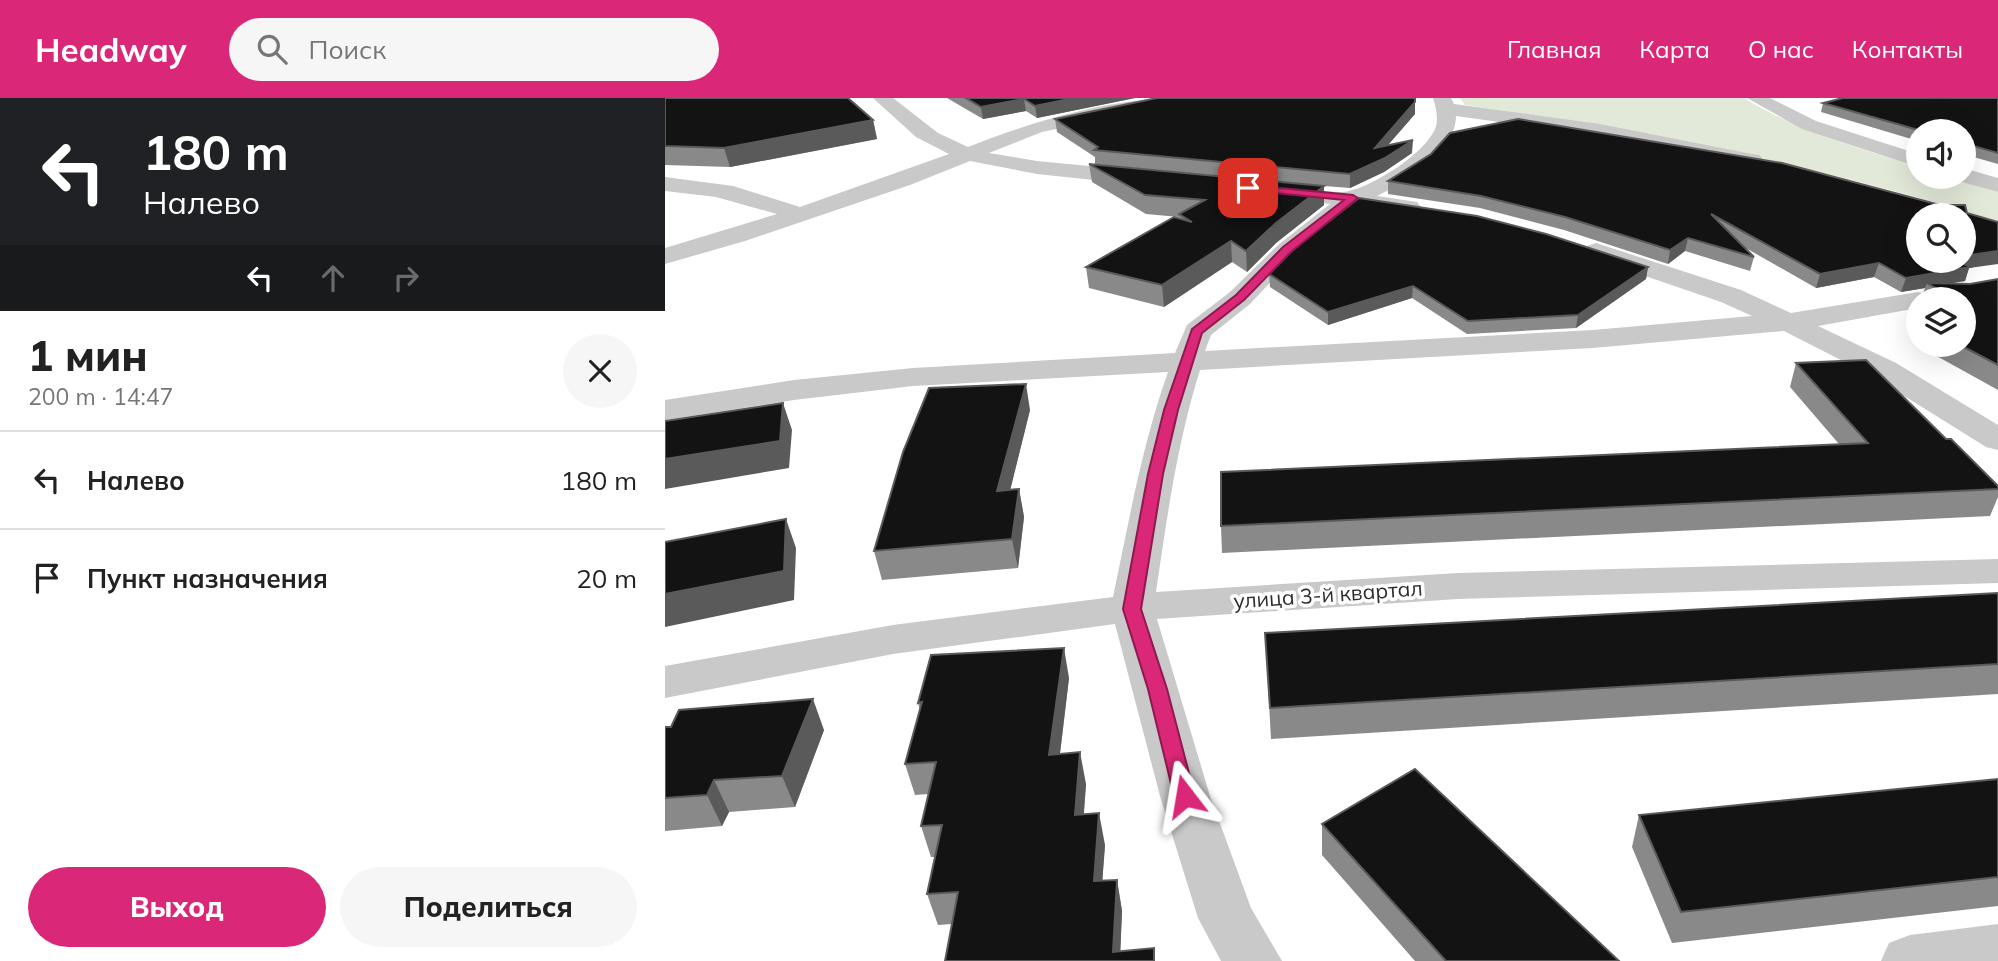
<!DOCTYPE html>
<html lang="ru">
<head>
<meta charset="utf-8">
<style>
  :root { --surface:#fff; --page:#f6f6f6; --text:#222; --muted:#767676; --line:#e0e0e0; --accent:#db2777 }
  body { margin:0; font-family:Mulish,sans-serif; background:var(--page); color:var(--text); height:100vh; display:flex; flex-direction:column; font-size:26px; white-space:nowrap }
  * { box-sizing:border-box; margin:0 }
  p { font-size:23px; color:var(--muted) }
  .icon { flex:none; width:38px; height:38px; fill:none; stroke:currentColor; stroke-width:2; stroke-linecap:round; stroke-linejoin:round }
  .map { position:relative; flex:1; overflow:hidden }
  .side { display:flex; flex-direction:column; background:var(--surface); width:665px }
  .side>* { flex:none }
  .hud { background:#202124; color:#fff; overflow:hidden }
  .fabs { position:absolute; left:1241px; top:21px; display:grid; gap:14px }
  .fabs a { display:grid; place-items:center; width:70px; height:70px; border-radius:50%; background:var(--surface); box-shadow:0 7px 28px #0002; font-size:35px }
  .pin { position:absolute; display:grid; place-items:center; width:60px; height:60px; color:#fff; margin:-30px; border-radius:14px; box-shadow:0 4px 10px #0006 }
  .me { position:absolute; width:77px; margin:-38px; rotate:346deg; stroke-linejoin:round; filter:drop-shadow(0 0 5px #0008) }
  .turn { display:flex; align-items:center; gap:24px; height:147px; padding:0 28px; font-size:32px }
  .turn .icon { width:91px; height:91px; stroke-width:2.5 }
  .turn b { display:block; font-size:49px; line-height:60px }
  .lanes { display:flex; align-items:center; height:66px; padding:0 28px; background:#0003; justify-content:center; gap:35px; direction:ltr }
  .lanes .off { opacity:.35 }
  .round { display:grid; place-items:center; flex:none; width:74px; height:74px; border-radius:37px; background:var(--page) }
  .overview { display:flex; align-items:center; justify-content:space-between; height:119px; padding:0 28px }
  h1 { font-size:42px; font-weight:800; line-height:52px }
  .cta { display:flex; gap:14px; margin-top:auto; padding:14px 28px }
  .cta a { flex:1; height:80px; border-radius:42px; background:var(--accent); color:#fff; font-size:28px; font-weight:800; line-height:80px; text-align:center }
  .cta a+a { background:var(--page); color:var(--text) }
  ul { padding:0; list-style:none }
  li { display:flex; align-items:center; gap:21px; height:98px; padding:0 28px; border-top:2px solid var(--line) }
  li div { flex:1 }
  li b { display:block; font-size:26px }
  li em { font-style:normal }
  header { display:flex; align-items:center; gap:42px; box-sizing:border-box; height:98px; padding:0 35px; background:var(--accent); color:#fff }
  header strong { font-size:33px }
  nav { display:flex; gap:38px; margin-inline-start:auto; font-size:24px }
  .search { width:490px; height:63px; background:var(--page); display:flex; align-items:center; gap:18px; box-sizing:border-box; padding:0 24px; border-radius:38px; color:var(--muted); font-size:26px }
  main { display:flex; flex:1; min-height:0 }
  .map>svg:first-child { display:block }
  .green { fill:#e3e9d9 }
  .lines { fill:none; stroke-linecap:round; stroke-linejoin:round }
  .street { fill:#c9c9c9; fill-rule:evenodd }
  .wall { fill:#898989 }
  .shaded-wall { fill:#5a5a5a }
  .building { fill:#131313; stroke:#5a5a5a; stroke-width:2 }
  .route { fill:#db2777; stroke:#8e194d; stroke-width:2 }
  .labels { text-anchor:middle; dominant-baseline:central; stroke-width:7; stroke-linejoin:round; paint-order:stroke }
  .street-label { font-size:21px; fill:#2c2c2c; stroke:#fff }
</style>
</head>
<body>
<header>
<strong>Headway</strong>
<div class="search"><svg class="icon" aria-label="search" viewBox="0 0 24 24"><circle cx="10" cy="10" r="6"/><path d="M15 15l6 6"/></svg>Поиск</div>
<nav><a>Главная</a><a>Карта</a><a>О нас</a><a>Контакты</a></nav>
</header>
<main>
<section class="side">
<div class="hud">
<div class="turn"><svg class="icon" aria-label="left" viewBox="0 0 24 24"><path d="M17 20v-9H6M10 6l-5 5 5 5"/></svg><div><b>180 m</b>Налево</div></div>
<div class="lanes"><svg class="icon" aria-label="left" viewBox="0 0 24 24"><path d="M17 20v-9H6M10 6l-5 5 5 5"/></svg><svg class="icon off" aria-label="ahead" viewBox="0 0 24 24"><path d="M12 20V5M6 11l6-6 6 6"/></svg><svg class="icon off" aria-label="right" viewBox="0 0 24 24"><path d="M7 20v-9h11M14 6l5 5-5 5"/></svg></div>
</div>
<div class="overview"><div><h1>1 мин</h1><p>200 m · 14:47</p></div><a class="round"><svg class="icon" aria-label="close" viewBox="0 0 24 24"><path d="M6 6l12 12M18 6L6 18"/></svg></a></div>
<ul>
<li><svg class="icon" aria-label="left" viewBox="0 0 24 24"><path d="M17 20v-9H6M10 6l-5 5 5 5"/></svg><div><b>Налево</b></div><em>180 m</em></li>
<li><svg class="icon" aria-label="arrive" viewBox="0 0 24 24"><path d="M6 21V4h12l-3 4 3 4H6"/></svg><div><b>Пункт назначения</b></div><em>20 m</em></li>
</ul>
<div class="cta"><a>Выход</a><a>Поделиться</a></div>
</section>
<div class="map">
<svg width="1333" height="863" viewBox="0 0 1333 863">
  <rect width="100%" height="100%" fill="#fff"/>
  <!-- green -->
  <path class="green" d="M795 0H1079C1132 33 1194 50 1253 69V79H1286L1333 94V123C1157 69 982 33 800 7Z"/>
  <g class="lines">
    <!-- street -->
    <g class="street">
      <path d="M208 0H228L273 35 303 49C372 22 445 0 519 0L510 6 377 34 324 55 372 63 476 73 484 75 487 80 484 85 476 87 372 76 305 63 245 87 80 143 0 166V150L112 116 51 99 0 93V79L68 88 135 109 284 56 251 39Z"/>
      <path d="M768 0H786L789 6 935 26 1087 56 1095 57 1098 62 1095 67 1087 68 935 38 791 18C791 53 741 85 712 98L752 104 756 109 752 114 744 116 690 109 631 157 585 206 546 237 540 253 928 232 1087 218 1056 204 922 158 918 153 922 148 931 145 1076 192 1126 215 1253 194 1263 196 1266 201H1253V210L1153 228 1231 265 1333 327V352L1321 349 1209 279 1119 233 928 250 535 272C512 345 502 420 491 494L793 475 1333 461V485L793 501 492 521 545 698 586 810 617 863H556L533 820 495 698 450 526 228 556 0 600V568L228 527 448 499C464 423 477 347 503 274L248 288 129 302 0 322V302L129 282 248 270 510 255 522 227 565 194 613 147 665 106 601 97 598 92 601 87 609 85C626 87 670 97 684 93 710 87 759 56 770 31 774 22 771 9 768 0Z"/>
      <polygon points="1082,0 1105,0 1151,23 1253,56 1253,69 1137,31"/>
      <polygon points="1298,70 1333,80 1333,94 1290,82 1288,79 1298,79"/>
      <polygon points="1333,826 1333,863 1216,863 1224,845 1245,837"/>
    </g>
  </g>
  <!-- wall -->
  <g class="wall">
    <polygon points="0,0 208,22 212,41 65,69 0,67"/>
    <polygon points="282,0 470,0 372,20 361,13 318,21"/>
    <polygon points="1333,0 1333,66 1298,56 1298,33 1253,33 1253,43 1156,14 1158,5"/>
    <polygon points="750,16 723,47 747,55 719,74 685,90 659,88 659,107 611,145 582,174 567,164 499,209 424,190 421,169 515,121 514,119 481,116 427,84 424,66 606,83 430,66 430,59 392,34 390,21"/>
    <polygon points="766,56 1304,170 1300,183 1286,185 1305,186 1333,181 1333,292 1259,251 1261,247 1298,247 1298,201 1256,201 1260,190 1236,194 1209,179 1151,190 1079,149 1089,159 1085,173 1020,153 1003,166 899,132 815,110 723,96 723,83"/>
    <polygon points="983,169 981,181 911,230 802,236 747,200 663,227 605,189 604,176"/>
    <polygon points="1131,265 1333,388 1333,399 1325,418 557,455 556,428 1174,346 1125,289"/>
    <polygon points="365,312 345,392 354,391 359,419 353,470 217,482 209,453"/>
    <polygon points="1333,495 1333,596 606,641 600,535"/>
    <polygon points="404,580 395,656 421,686 419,716 440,747 437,783 452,782 457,813 455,854 491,863 287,826 273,827 262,796 270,759 266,759 256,728 263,696 250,697 240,666 255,612 253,605"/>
    <polygon points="0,629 159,632 130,709 64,714 57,728 0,733"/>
    <polygon points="1333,681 1333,808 1007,845 967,749 974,717"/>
    <polygon points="657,726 954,863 750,863 657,757"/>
  </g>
  <!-- shaded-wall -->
  <g class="shaded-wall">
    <polygon points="409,0 470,0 372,20 370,8"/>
    <polygon points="359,1 361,13 318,21 316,9"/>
    <polygon points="750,4 750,16 709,63 710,50"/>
    <polygon points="208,22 212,41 65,69 59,50"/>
    <polygon points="748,42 747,55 719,74 685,90 685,76"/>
    <polygon points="659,88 659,107 611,145 582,174 581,153 611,125"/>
    <polygon points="1023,140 1020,153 1003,166 1005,152"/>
    <polygon points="566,143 567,164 499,209 497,187"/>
    <polygon points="1333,153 1333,166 1304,170 1300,183 1268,188 1262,185 1260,190 1236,194 1241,180 1286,163 1298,163 1298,158"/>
    <polygon points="1214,165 1209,179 1151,190 1155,176"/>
    <polygon points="983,169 981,181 911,230 913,217"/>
    <polygon points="748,188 747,200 663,227 663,214"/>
    <polygon points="361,286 365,312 338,421 332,393"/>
    <polygon points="118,305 127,332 124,370 0,391 0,361"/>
    <polygon points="354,391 359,419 353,470 347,441"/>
    <polygon points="121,421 131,450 129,502 0,529 0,496"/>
    <polygon points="399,550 404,580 391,688 384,657"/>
    <polygon points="148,601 159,632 130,709 117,678"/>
    <polygon points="415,654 421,686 416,748 410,717"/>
    <polygon points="49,682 64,714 57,728 42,697"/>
    <polygon points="434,715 440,747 435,815 429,783"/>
    <polygon points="452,782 457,813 455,863 448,854"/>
  </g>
  <!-- building -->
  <g class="building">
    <polygon points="0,0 183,0 208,22 59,50 0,48"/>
    <polygon points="301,0 409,0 370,8 359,1 316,9"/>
    <polygon points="492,0 750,0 750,4 710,50 748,42 720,60 685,76 429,52 433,49 390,21"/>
    <polygon points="1178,0 1333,0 1333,55 1298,45 1298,33 1257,33 1158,5"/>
    <polygon points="853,21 1117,65 1275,107 1300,107 1302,115 1333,124 1333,153 1298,158 1298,117 1253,117 1253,163 1293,163 1305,169 1241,180 1214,165 1155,176 1046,116 1089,159 1023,140 1005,152 900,119 816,98 723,83 766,56 785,35"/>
    <polygon points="424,66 659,88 611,125 581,153 566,143 497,187 421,169 509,119 527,124 514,116 540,102 480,97"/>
    <polygon points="694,100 812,118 881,136 983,169 913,217 803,223 748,188 663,214 604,176 633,147"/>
    <polygon points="1333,181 1333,267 1295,247 1298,247 1298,201 1290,201 1262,185 1305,186"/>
    <polygon points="1201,262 1281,341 1286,341 1333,388 1333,391 556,428 556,374 1203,345 1131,265"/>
    <polygon points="361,286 332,393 354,391 347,441 209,453 238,354 264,290"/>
    <polygon points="118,305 115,343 0,361 0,323"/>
    <polygon points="121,421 119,473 0,496 0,444"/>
    <polygon points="1333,495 1333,566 605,610 600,535"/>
    <polygon points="399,550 384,657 415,654 410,717 434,715 429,783 452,782 448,854 489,850 489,863 280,863 293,794 262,796 277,727 256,728 271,664 240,666 257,604 253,605 266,557"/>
    <polygon points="148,601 117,678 49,682 42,697 0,700 0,629 6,629 14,612"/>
    <polygon points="750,671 954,863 781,863 657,726"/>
    <polygon points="1333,681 1333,779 1016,814 974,717"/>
  </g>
  <!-- route -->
  <polygon class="route" points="583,87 688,97 693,100 626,154 579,202 537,235 513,312 498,376 476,511 502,591 530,698 527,703 520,706 512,703 509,698 483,591 458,511 483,376 499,312 527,231 571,197 618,149 679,102 579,92 578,90"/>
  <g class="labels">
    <!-- street labels -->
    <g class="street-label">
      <text transform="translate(663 496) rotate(-4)">улица 3-й квартал</text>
    </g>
  </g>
</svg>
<div class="fabs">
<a><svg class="icon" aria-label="sound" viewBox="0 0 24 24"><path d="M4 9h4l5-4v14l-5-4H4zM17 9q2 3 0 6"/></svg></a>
<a><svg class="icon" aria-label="search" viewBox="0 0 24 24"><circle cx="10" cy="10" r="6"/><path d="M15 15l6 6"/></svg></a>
<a><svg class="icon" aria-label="layers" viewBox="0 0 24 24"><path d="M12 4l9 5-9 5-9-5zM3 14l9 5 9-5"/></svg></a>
</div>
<div class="pin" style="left:583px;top:90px;background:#d93025"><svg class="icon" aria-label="arrive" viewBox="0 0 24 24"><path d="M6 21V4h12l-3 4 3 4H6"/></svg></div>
<svg class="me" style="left:520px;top:698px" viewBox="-20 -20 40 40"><path d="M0-17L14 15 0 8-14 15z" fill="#db2777" stroke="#fff" stroke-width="4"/></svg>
</div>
</main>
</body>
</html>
